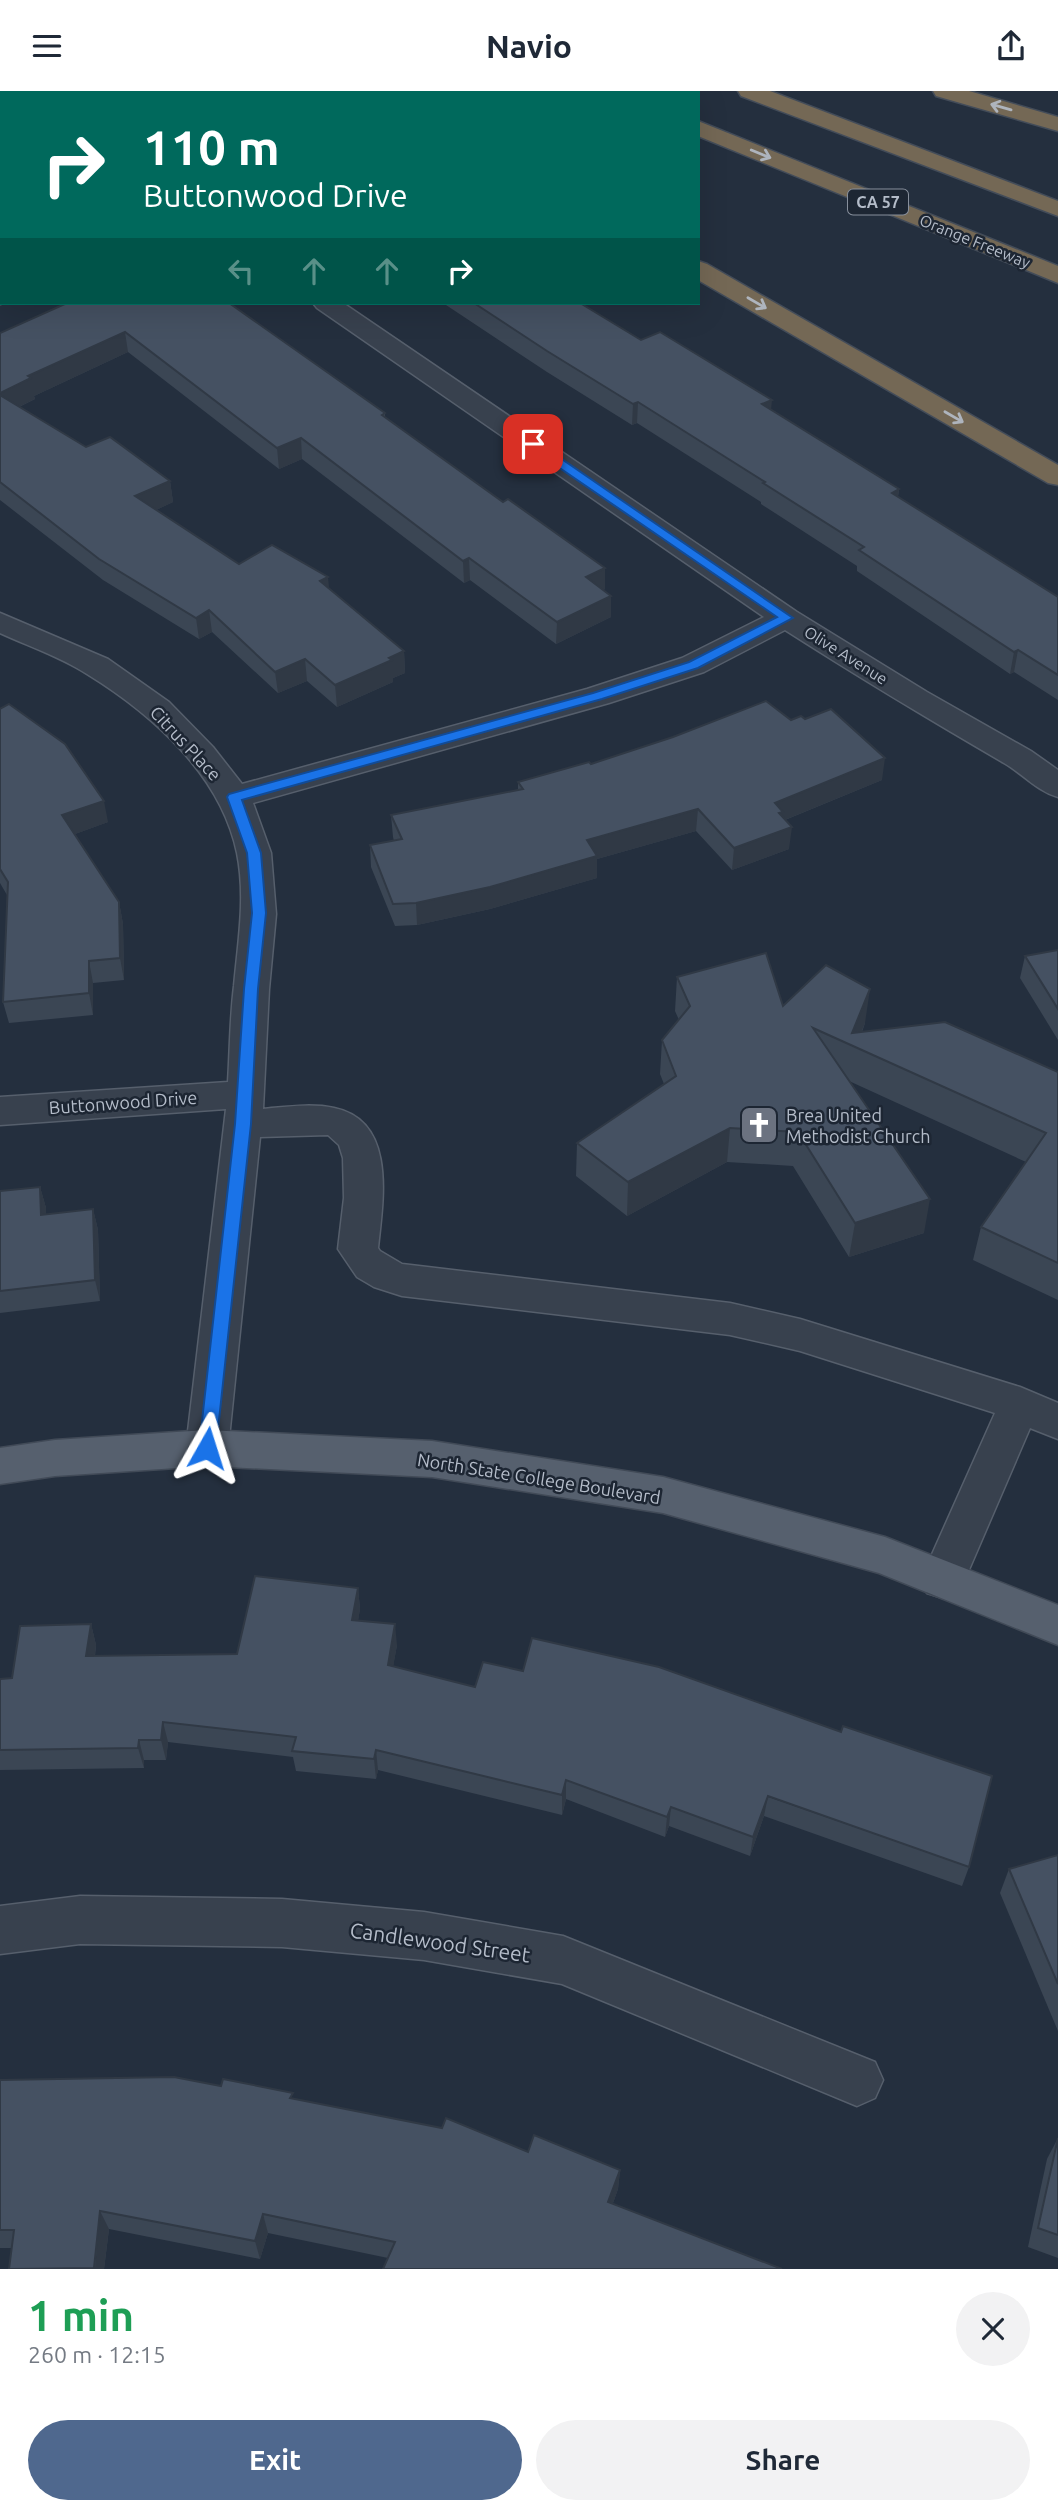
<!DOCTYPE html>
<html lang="en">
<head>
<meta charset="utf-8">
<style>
  :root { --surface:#fff; --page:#f2f2f3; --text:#1f2937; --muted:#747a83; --accent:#4f688e }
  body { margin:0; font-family:Ubuntu,sans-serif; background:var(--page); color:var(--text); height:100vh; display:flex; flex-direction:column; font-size:26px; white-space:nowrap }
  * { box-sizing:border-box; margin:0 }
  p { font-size:23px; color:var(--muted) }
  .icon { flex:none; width:38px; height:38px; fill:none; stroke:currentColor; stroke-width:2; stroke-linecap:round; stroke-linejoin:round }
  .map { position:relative; height:2178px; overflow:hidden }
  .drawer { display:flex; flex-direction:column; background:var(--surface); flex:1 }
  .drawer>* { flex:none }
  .top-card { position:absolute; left:0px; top:0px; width:700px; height:214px; box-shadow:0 7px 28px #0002; background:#00695c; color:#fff; overflow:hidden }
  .pin { position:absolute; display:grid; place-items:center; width:60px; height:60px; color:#fff; margin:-30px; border-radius:14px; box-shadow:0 4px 10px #0006 }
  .me { position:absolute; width:77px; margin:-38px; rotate:6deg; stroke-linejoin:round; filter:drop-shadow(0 0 5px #0008) }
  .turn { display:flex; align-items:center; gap:24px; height:147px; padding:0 28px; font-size:32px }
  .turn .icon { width:91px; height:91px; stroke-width:2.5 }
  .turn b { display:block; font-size:49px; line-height:60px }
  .lanes { display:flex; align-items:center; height:66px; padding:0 28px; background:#0003; justify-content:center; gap:35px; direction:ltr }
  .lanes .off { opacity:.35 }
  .round { display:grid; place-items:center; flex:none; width:74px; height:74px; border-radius:37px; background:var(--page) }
  .headline { display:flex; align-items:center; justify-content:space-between; height:119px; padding:0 28px }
  h1 { font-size:42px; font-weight:700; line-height:52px; color:#1e9e55 }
  .action { display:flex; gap:14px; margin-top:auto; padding:14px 28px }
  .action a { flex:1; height:80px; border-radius:42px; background:var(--accent); color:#fff; font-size:28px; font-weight:700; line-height:80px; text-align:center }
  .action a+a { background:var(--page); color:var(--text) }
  header { display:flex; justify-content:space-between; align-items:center; height:91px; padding:0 28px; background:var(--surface); font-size:32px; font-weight:700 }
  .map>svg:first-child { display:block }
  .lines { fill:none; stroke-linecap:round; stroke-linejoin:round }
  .minor-casing { stroke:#565f6c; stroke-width:3 }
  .major-casing { stroke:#414a57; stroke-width:3 }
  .highway-casing { stroke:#434c59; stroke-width:3 }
  .minor { fill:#38414e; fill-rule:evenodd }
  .major { fill:#56606e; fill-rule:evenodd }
  .highway { fill:#746855; fill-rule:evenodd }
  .wall { fill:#3b4654 }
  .shaded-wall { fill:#303945 }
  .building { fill:#455162; stroke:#303945; stroke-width:2 }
  .oneway { stroke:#aeb4bd }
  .route { fill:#1a73e8; stroke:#114b97; stroke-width:2 }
  .labels { text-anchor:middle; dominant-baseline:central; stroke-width:5; stroke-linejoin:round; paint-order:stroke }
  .shield { fill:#1d2633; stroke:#878f9c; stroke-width:2 }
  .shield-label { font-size:16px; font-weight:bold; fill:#b4bcc9 }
  .far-street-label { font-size:16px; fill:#b4bcc9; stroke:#1d2633 }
  .street-label { font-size:18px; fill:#b4bcc9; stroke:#1d2633 }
  .poi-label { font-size:18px; fill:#b4bcc9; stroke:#1d2633; text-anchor:start }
  .near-street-label { font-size:21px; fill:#b4bcc9; stroke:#1d2633 }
</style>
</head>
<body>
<header><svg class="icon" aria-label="menu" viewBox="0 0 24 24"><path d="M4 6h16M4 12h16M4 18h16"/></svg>Navio<svg class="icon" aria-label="share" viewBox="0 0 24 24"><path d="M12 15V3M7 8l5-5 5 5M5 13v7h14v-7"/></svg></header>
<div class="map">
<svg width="1058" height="2178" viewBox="0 0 1058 2178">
  <rect width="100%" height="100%" fill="#242f3e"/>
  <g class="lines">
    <defs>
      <g id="minor">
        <polygon points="2,196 4,212 0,213 0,197"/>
        <path d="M313 212H343L797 521 927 601 1031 660 1058 679V706C1037 700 1023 683 1004 672 930 629 857 585 785 539L704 581 609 612 253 712 271 762 276 823 269 898 263 1018C286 1016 311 1012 334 1017 397 1030 383 1109 378 1157L380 1160 402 1173 730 1212 800 1228 1020 1296 1058 1312V1348L1030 1337 959 1502 943 1507 927 1502 921 1488 995 1322 800 1260 730 1244 402 1205 374 1196 357 1186 338 1158 344 1107 343 1067 339 1054 328 1044 260 1046 228 1357 222 1369 207 1375 192 1369 186 1357 226 1018 0 1034V1006L228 991C230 959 230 926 234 895 238 851 246 806 237 762 221 684 152 623 87 583 61 566 28 555 0 542V522L108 568 169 611 213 656 242 693 587 598 682 567 764 526 317 217Z"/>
        <polygon points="80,1805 282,1808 424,1821 563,1845 875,1971 883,1989 875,2007 857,2015 562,1893 424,1869 282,1856 80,1853 0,1863 0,1815"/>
      </g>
      <polygon id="major" points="207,1339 432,1350 663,1386 885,1446 1058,1514 1058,1554 879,1482 663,1422 432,1386 207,1375 55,1385 0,1393 0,1357 55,1349"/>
      <g id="highway">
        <polygon points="380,0 404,0 405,2 381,2"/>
        <polygon points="596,0 622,0 623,2 597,2"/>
        <polygon points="738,0 770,0 1058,110 1058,125 741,5"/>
        <polygon points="933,0 969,0 1058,26 1058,40 936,5"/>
        <polygon points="698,30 1058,175 1058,192 698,45"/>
        <polygon points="698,170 707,173 1058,374 1058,394 1048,392 698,189"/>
      </g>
    </defs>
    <!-- minor casing -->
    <use href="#minor" class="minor-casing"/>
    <!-- major casing -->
    <use href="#major" class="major-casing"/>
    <!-- highway casing -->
    <use href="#highway" class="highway-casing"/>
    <!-- minor -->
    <use href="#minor" class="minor"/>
    <!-- major -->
    <use href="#major" class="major"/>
    <!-- highway -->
    <use href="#highway" class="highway"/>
  </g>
  <!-- wall -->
  <g class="wall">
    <polygon points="67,212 385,322 385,326 503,411 605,477 605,498 603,499 611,505 611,526 556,553 470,489 464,492 302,368 279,378 128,261 34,305 35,308 19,316 86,356 170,390 173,411 156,419 239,473 329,498 404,560 405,582 393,587 393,591 337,616 307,590 278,602 212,541 199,548 103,489 0,409 0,242"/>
    <polygon points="443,212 580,212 641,249 771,319 899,398 898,406 1058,506 1058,609 1014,581 1010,583 857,480 857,475 761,413 761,411 637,332 632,334 547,281"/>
    <polygon points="0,618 108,731 75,743 119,811 123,833 124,889 93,892 93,924 9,932 3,911 7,804 0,792"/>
    <polygon points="791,629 882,689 785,729 789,758 732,779 696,740 597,768 597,787 490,818 417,834 395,835 371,776 370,754 394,750 393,746 391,724 518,699 518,691 591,673"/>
    <polygon points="1058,859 1058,949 1020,887 1025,865"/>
    <polygon points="677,886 783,915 865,932 862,941 1058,981 1058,1209 973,1169 981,1136 1026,1071 849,990 924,1142 849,1166 793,1075 727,1071 627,1125 576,1085 577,1052 664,993 660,983 662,949 679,929 675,920"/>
    <polygon points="40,1096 46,1117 46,1124 93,1118 98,1139 100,1210 0,1222 0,1100"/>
    <polygon points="358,1497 360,1518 358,1529 397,1554 393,1575 969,1776 962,1795 764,1725 750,1765 669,1735 665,1746 566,1708 562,1724 378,1679 376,1688 296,1680 293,1666 168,1651 166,1669 144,1669 144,1677 0,1679 0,1588 12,1587 91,1533 96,1554 95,1565 237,1563"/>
    <polygon points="1058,1764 1058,1940 1000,1802 1009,1778"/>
    <polygon points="0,1989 294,2008 528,2061 620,2079 618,2098 613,2112 388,2167 268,2142 260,2168 109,2138 104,2178 9,2178 12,2157 0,2157"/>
    <polygon points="1058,2047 1058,2167 1028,2156 1047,2068"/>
  </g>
  <!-- shaded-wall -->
  <g class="shaded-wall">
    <polygon points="2,120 2,142 0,142 0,121"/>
    <polygon points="125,241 128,261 34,305 35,308 2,324 0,313 0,302 28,285"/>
    <polygon points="772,309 770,330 762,313"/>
    <polygon points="638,311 637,332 632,334 633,313"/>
    <polygon points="301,347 302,368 279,378 277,357"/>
    <polygon points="170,390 173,411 139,427 135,405"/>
    <polygon points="899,398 896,419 892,402"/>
    <polygon points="469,467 470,489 464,492 463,470"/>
    <polygon points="605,477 605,498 585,508 586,486"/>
    <polygon points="328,486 330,507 320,490"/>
    <polygon points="611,505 611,526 556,553 557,531"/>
    <polygon points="209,519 212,541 199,548 196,527"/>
    <polygon points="1018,559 1014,581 1010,583 1014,561"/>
    <polygon points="404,560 405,582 393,587 393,591 337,616 335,594"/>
    <polygon points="305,568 307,590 278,602 275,581"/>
    <polygon points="885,667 882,689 782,730 792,736 789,758 732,779 734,757 775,712"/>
    <polygon points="104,710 108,731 67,746 62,724"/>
    <polygon points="698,718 696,740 597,768 597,787 490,818 417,834 416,812 587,749"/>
    <polygon points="119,811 123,833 124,889 120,867"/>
    <polygon points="89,870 93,892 93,924 89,902"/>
    <polygon points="870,898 865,932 855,956 852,942"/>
    <polygon points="730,1037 727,1071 627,1125 628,1091"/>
    <polygon points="40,1096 46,1117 46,1145 41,1124"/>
    <polygon points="930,1108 924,1142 849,1166 855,1132"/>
    <polygon points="93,1118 98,1139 100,1210 95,1189"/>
    <polygon points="358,1497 360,1518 355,1550 352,1529"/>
    <polygon points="91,1533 96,1554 92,1586 86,1565"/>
    <polygon points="395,1533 397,1554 390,1594 388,1574"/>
    <polygon points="163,1631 168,1651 166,1669 161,1649"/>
    <polygon points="139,1649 144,1669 144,1677 138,1657"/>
    <polygon points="376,1659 378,1679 376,1688 374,1668"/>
    <polygon points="566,1689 566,1708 562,1724 562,1704"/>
    <polygon points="768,1705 764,1725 750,1765 753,1746"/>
    <polygon points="671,1716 669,1735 665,1746 667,1726"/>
    <polygon points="620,2079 618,2098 607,2129 608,2111"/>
    <polygon points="100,2120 109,2138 104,2178 95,2178"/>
    <polygon points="263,2123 268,2142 260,2168 255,2150"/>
  </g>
  <!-- building -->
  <g class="building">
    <polygon points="156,0 205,0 206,2 141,2"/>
    <polygon points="2,62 2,120 0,121 0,63"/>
    <polygon points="67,212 229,212 385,322 382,324 503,411 508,408 605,477 586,486 611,505 557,531 469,467 463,470 301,347 277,357 125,241 28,285 31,287 0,302 0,242"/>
    <polygon points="474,212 580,212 641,249 660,241 772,309 762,313 899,398 892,402 1058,506 1058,584 1018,559 1014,561 859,459 864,456 763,392 765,391 638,311 633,313 547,260"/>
    <polygon points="0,304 86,356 110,346 170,390 135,405 239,473 272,454 328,486 320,490 404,560 389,567 392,569 335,594 305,568 275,581 209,519 196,527 99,468 0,391"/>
    <polygon points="766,610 791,629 801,625 805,628 831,618 885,667 775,712 783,721 779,722 792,736 734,757 698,718 587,749 597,765 490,796 416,812 393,813 370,754 402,748 391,724 523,698 518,691 589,671 591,673 673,646"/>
    <polygon points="9,613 65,653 104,710 62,724 119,811 120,867 89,870 89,902 3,911 8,791 0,778 0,618"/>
    <polygon points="1058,859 1058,918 1025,865"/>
    <polygon points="766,862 783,915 826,874 870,898 852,942 945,931 1058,981 1058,1172 981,1136 1046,1042 813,937 930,1108 855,1132 798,1041 730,1037 628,1091 577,1052 676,985 662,949 690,915 677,886"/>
    <polygon points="40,1096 41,1124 93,1118 95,1189 0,1200 0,1100"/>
    <polygon points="255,1485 358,1497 352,1529 395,1533 388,1574 475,1596 483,1571 523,1580 532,1547 659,1576 841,1641 843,1635 992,1685 969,1776 768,1705 753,1746 671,1716 667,1726 566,1689 562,1704 376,1659 374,1668 292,1660 296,1646 163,1631 161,1649 139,1649 138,1657 0,1659 0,1588 12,1587 20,1535 91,1533 86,1565 237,1563"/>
    <polygon points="1058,1764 1058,1893 1009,1778"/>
    <polygon points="174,1986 221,1995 223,1988 293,2002 290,2007 442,2037 446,2027 528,2061 534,2044 620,2079 608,2111 782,2178 383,2178 395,2151 263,2123 255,2150 100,2120 94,2177 9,2178 14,2139 0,2139 0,1989"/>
    <polygon points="1058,2047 1058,2144 1038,2137"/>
  </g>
  <!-- one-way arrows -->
  <defs><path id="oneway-shaft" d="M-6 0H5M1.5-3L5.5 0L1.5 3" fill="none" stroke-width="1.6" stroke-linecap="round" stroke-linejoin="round" transform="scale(1.75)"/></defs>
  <g class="oneway">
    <use href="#oneway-shaft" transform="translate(1001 16) rotate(-164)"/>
    <use href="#oneway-shaft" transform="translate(761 63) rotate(22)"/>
    <use href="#oneway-shaft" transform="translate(757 212) rotate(30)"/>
    <use href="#oneway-shaft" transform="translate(954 326) rotate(30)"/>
  </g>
  <!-- route -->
  <polygon class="route" points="529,351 537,351 793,527 698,577 602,608 242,709 261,762 266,822 258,898 251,1033 216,1357 214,1362 207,1365 201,1362 199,1357 235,1033 244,898 252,822 247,762 227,706 229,703 593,602 689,571 777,526 529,356"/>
  <!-- icons -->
  <defs>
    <symbol id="church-square" viewBox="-11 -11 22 22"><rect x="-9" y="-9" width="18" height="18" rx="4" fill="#6b7280" stroke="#1d2633"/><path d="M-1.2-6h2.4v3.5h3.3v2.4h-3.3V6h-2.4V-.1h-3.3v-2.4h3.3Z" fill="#fff"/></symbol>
  </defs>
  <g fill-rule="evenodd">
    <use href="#church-square" x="737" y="1012" width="44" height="44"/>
  </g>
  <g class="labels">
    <!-- shield labels -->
    <rect class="shield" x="848" y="98.5" width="60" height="25" rx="5"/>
    <g class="shield-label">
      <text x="878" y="111">CA 57</text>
    </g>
    <!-- far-street labels -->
    <g class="far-street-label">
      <text transform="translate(975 150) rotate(22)">Orange Freeway</text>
      <text transform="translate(846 564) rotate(32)">Olive Avenue</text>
    </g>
    <!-- street labels -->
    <g class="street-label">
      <text transform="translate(186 652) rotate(47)">Citrus Place</text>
      <text transform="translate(123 1011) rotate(-4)">Buttonwood Drive</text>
      <text transform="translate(539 1387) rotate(9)">North State College Boulevard</text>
    </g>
    <!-- poi labels -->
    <g class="poi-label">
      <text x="786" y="1024">Brea United<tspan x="786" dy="21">Methodist Church</tspan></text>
    </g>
    <!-- near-street labels -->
    <g class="near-street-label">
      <text transform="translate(440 1851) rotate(8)">Candlewood Street</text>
    </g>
  </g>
</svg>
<div class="pin" style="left:533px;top:353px;background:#d93025"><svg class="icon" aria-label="arrive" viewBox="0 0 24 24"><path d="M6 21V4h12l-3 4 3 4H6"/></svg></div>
<svg class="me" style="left:207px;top:1357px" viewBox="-20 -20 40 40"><path d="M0-17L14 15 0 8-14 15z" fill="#1a73e8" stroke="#fff" stroke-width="4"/></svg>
<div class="top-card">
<div class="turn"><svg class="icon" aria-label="right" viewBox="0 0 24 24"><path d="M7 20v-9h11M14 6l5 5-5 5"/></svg><div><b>110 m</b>Buttonwood Drive</div></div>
<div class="lanes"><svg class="icon off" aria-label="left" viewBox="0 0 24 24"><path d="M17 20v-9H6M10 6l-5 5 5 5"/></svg><svg class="icon off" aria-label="ahead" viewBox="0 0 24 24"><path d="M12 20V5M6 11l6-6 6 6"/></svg><svg class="icon off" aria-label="ahead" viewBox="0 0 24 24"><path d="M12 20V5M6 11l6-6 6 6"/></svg><svg class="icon" aria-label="right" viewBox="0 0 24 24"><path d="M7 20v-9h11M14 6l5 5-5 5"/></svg></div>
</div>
</div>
<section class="drawer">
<div class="headline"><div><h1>1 min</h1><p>260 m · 12:15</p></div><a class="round"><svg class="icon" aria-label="close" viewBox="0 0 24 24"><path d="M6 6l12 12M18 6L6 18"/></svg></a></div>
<div class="action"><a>Exit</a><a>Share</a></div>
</section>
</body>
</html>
